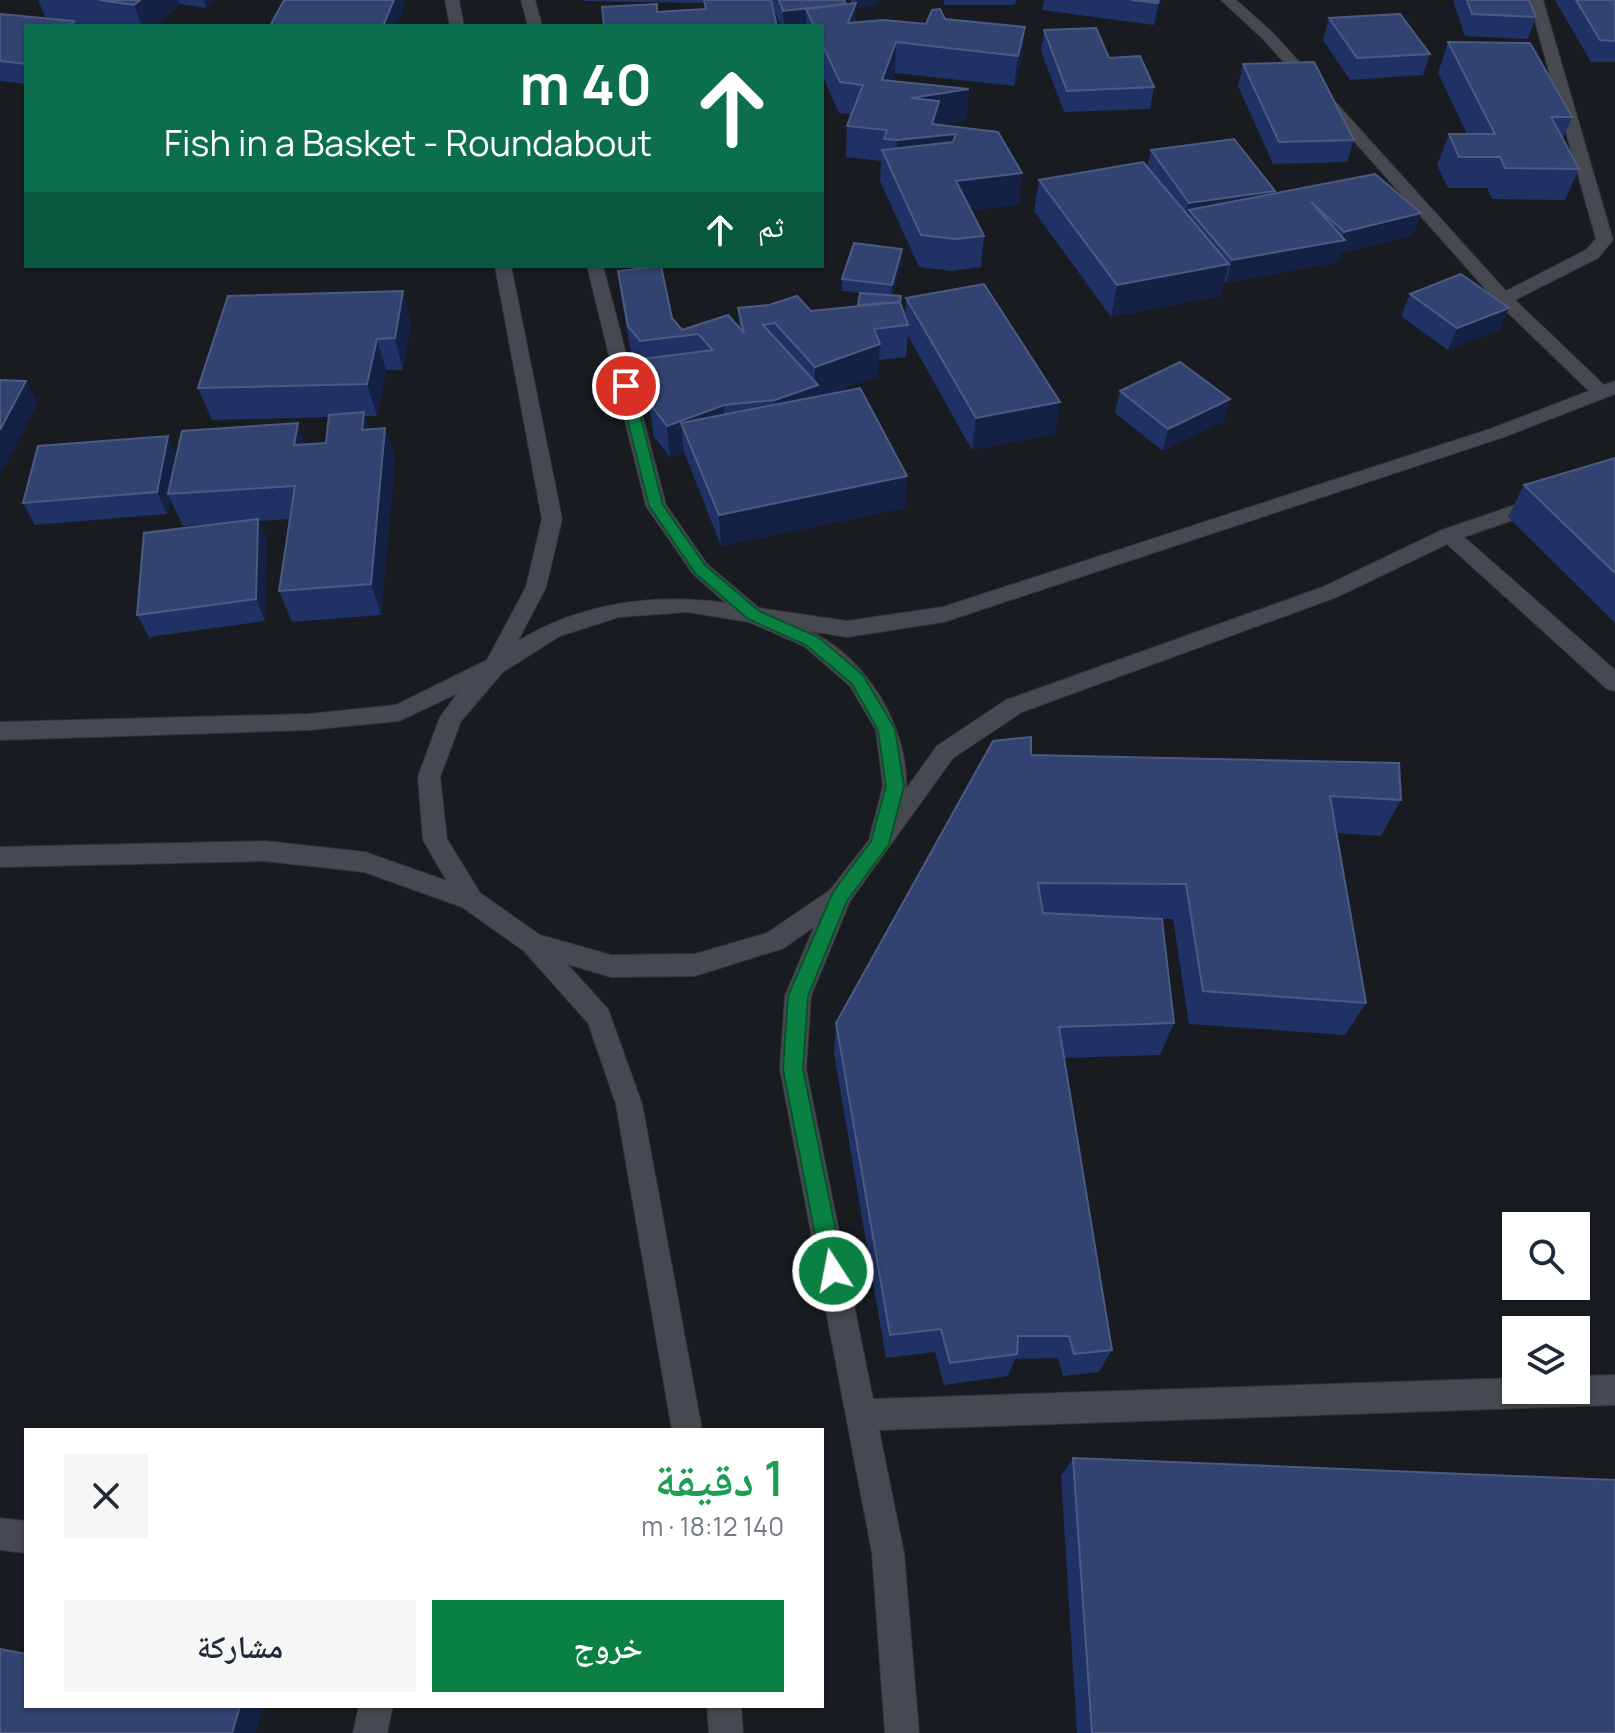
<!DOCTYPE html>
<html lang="ar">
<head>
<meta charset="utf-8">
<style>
  :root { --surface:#fff; --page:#f6f6f7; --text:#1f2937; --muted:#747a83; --accent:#0b8043 }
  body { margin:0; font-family:Manrope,"Noto Naskh Arabic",sans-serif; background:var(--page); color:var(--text); direction:rtl; height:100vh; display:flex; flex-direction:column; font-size:30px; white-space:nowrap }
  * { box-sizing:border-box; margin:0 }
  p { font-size:26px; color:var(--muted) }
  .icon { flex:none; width:44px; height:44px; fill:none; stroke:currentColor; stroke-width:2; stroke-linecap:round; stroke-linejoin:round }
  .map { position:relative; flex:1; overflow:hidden; direction:ltr }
  .side { position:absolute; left:24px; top:1428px; width:800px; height:280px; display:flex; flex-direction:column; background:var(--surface); border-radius:0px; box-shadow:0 2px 6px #0004; direction:rtl }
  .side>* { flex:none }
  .hud { position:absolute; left:24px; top:24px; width:800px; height:244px; border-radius:0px; box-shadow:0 2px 6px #0004; direction:rtl; background:#0b6e4f; color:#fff; overflow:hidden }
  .fabs { position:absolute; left:1502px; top:1212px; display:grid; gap:16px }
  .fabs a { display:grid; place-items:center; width:88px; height:88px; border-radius:0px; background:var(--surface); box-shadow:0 2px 6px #0004; font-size:40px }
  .pin { position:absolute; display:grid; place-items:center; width:68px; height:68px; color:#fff; margin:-34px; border:4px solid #fff; border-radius:50%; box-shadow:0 2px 8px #0007 }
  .me { position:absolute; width:88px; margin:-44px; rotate:349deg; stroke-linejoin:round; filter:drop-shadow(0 0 6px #0008) }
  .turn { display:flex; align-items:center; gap:28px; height:168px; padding:0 40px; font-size:36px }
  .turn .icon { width:104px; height:104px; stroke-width:2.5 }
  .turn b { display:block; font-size:56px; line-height:68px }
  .then { display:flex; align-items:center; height:76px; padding:0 40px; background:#0003; gap:16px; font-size:30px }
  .round { display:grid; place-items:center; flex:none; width:84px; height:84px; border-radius:0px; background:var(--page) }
  .head { display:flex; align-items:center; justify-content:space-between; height:136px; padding:0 40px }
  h1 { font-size:48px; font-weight:600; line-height:60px; color:#1e9e55 }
  .cta { display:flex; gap:16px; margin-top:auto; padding:16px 40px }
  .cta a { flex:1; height:92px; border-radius:0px; background:var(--accent); color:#fff; font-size:32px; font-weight:600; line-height:92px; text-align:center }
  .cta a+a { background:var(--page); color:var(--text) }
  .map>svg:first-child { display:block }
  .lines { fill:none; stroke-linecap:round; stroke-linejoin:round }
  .minor-casing { stroke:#323438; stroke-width:2 }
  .minor { fill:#464950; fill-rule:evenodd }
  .wall { fill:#203165 }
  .shaded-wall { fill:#142144 }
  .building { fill:#334371; stroke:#4c5a82; stroke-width:2 }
  .route { fill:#0b8043; stroke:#07532c; stroke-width:2 }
</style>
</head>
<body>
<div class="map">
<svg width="1615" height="1733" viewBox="0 0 1615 1733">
  <rect width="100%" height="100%" fill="#181b20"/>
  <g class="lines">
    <defs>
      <g id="minor">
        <polygon points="445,0 459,0 464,26 450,26"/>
        <polygon points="521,0 535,0 542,26 528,26"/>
        <path d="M1221 0H1236L1273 33 1506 291 1586 250 1596 239 1529 0H1543L1613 240 1598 258 1515 300 1604 385 1615 381V394L1504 437 944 622 847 637 809 631C866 656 909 728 906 789L937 746 1006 700 1323 587 1442 530 1538 497 1545 499 1548 504 1545 509 1464 537 1615 670V691L1607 689 1447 544 1337 597 1022 712 953 758 850 901 811 996 806 1069 873 1399 1516 1378V1390H1576V1376L1615 1375V1405L879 1430 904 1553 919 1733H885L872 1553 780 1069 785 996 814 927 784 948 695 976 611 977 567 964 608 1009 642 1104 702 1430H672L616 1104 588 1023 524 951 462 907 364 872 265 861 0 867V847L265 841 365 852 447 881 423 840 418 777 440 717 458 693 399 721 309 730 0 740V722L309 714 396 705 487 660 526 587 542 519 495 266H511L562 519 546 587 518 641C581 603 654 593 726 603L693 574 646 506 587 266H603L666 505 707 564 759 608 847 621 943 607 1490 429 1589 391 1498 303 1263 39ZM687 612 749 622 804 646 850 686 876 730 883 786 869 840 830 890 767 933 695 954 611 955 540 935 480 893 447 839 440 777 461 721 503 672 560 636 619 617Z"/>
        <polygon points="0,1518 26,1521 26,1553 0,1550"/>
        <polygon points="359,1706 393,1706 387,1733 353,1733"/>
        <polygon points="707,1706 741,1706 743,1733 709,1733"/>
      </g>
    </defs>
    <!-- minor casing -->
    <use href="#minor" class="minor-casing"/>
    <!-- minor -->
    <use href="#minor" class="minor"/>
  </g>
  <!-- wall -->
  <g class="wall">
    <polygon points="38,0 215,0 206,8 180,4 156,26 26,26 26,84 0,81 0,14 46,18"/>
    <polygon points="584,0 844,0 846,4 852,4 850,0 877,0 877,5 856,8 855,22 884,20 926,24 932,10 940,9 945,19 1025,27 1022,58 1014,86 895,73 892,81 969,89 966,120 939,125 998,132 1022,173 1018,205 971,210 984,236 981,267 952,271 919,267 880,181 881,161 846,157 847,126 851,114 839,113 822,75 822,26 781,26 772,5 777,26 604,26 602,7 657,4 657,12 704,9 704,3 584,1"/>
    <polygon points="944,0 1016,0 1015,5 944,5"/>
    <polygon points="1044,0 1161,0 1154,25 1042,10"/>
    <polygon points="1453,0 1529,0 1536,17 1528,39 1465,36"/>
    <polygon points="1555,0 1615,0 1615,62 1591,62"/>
    <polygon points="1329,18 1430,54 1423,75 1350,80 1323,40"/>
    <polygon points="1044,30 1109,58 1154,87 1150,109 1064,112 1041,51"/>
    <polygon points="1448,42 1572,117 1563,139 1579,169 1565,200 1492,199 1487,188 1448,188 1437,165 1449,134 1467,134 1438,73"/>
    <polygon points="1243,64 1354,140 1347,162 1273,164 1238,86"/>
    <polygon points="1151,150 1275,191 1274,194 1413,235 1341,253 1338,262 1226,283 1224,281 1220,296 1111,317 1034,211 1039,180 1147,167"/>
    <polygon points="902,260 892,295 900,303 905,315 906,298 1055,434 972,450 908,336 906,357 879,360 878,376 825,395 907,476 905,508 721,546 684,452 670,457 654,437 644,372 632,358 622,302 618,271 672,318 682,330 739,327 738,308 811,311 858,306 860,293 842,291 842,279"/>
    <polygon points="1410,294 1509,308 1499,330 1448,350 1401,316"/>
    <polygon points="411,323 403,370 386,370 377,416 365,416 369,429 385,428 395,460 381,615 292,622 279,591 290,519 259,521 267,540 265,621 149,637 137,615 221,523 183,526 170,499 167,514 35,525 23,503 177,456 326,443 329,417 212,420 198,388"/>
    <polygon points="1120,391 1230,399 1224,421 1163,451 1115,413"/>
    <polygon points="1615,458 1615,623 1508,517 1524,485"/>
    <polygon points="1031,755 1401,800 1381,836 1337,833 1366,1003 1345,1035 1189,1024 1173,919 1162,919 1174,1023 1160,1055 1064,1058 1112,1350 1099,1372 1063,1376 1058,1358 1015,1359 1008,1376 944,1385 935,1352 886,1358 834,1054 836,1023"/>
    <polygon points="1073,1458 1615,1733 1077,1733 1061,1476"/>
  </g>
  <!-- shaded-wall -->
  <g class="shaded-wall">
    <polygon points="140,0 179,0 180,4 156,26 142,26 134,5"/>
    <polygon points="204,0 215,0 206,8"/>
    <polygon points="394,0 404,0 405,6 397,26 383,26"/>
    <polygon points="856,0 877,0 877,5 856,8 855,34 848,23 855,4"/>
    <polygon points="1159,0 1161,0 1160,7 1154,25"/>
    <polygon points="846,4 806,9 806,26 784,26 783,11"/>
    <polygon points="1025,27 1022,58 1014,86 1018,56"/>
    <polygon points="896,42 895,73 881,111 882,80"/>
    <polygon points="969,89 966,120 937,125 956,134 954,165 896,172 897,140 911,98"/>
    <polygon points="1022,173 1018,205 953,213 956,181"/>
    <polygon points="1275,191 1269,213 1189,210 1186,224 1184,225 1189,203"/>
    <polygon points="1421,213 1413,235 1341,253 1338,262 1226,283 1232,260 1341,241 1344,232"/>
    <polygon points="902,249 902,260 891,297 892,285"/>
    <polygon points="1229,264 1220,296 1111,317 1117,285"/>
    <polygon points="403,291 411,323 403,370 395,338"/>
    <polygon points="1509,308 1499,330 1448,350 1457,328"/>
    <polygon points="377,339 386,370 377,416 367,384"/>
    <polygon points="880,344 878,376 818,397 776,432 775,400 815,386 815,367"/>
    <polygon points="26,381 38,403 0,475 0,430"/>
    <polygon points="1230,399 1224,421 1163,451 1168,429"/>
    <polygon points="1060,402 1055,434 972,450 976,418"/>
    <polygon points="724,405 726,437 681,423 684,452 670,457 667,426"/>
    <polygon points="364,412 374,444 362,430"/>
    <polygon points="298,423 309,455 294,445"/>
    <polygon points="385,428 395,460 381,615 371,584"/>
    <polygon points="168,436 177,458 168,494 170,499 167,514 157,492"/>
    <polygon points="907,476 905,508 721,546 719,515"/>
    <polygon points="258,519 267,540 265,621 256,599"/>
    <polygon points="240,1706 264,1706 256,1733 232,1733"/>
  </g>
  <!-- building -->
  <g class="building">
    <polygon points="99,0 140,0 134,5"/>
    <polygon points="284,0 394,0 383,26 270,26"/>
    <polygon points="704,0 771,0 777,26 604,26 602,7 657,4 657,12 706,9"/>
    <polygon points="779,0 844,0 846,4 783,11"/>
    <polygon points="1131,0 1159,0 1158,3"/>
    <polygon points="1467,0 1529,0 1536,17 1472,14"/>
    <polygon points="1576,0 1615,0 1615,41 1600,40"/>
    <polygon points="856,3 848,23 884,20 926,24 932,10 940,9 945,19 1025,27 1018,56 896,42 882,80 969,89 911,98 939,101 932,124 998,132 1022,173 956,181 984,236 955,239 921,235 882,150 953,142 956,134 897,140 884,139 887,130 847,126 863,85 840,82 822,44 822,26 814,26 806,9"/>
    <polygon points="0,14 74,21 70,26 26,26 26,64 0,61"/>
    <polygon points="1400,14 1430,54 1357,58 1329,18"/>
    <polygon points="1096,28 1109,58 1140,56 1154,87 1067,91 1044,30"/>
    <polygon points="1448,42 1530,43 1572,117 1551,117 1579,169 1505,168 1500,157 1459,157 1449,134 1495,134"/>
    <polygon points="1314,62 1354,140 1279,142 1243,64"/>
    <polygon points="1234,139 1275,191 1189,203 1151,150"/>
    <polygon points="1143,162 1229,264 1117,285 1039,180"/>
    <polygon points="1375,174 1421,213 1344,232 1311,202 1345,240 1232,260 1189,210"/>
    <polygon points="854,243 902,249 892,285 842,279"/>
    <polygon points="661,266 672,318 682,330 728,315 744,333 738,308 769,305 797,296 811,311 900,302 908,325 874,329 880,344 815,367 775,323 763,325 818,385 775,400 724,405 667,426 651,405 642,359 713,350 698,334 640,341 628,326 618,271"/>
    <polygon points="1461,274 1509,308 1457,328 1410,294"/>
    <polygon points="984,284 1060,402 976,418 906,298"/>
    <polygon points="403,291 395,338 377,339 367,384 198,388 228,296"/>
    <polygon points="860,293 901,296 900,302 858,305"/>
    <polygon points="1180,362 1230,399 1168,429 1120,391"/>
    <polygon points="0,380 26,381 0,430"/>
    <polygon points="860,388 907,476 719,515 681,423"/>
    <polygon points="364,412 362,430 385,428 371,584 279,591 295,486 168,494 182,431 298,423 294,445 326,443 329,415"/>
    <polygon points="168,436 157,492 23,503 38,446"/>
    <polygon points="1615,458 1615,573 1524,485"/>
    <polygon points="258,519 256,599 137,615 144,533"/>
    <polygon points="1031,737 1031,755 1399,763 1401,800 1330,796 1366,1003 1203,991 1186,884 1038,883 1043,913 1162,919 1174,1023 1059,1027 1112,1350 1074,1354 1069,1336 1018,1336 1017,1354 950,1363 941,1329 890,1335 836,1023 993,741"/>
    <polygon points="1073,1458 1615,1480 1615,1733 1092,1733"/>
    <polygon points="0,1649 26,1654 26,1706 240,1706 232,1733 0,1733"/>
  </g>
  <!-- route -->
  <polygon class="route" points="626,382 633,386 663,505 705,565 759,611 818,637 863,675 895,729 904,786 889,844 847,901 808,996 803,1069 844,1271 841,1279 833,1282 825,1279 822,1271 783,1069 788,996 833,892 871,841 886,786 878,730 852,684 806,645 748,619 695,573 649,506 619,386"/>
</svg>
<div class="fabs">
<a><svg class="icon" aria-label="search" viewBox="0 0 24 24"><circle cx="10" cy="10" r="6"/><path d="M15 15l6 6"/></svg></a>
<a><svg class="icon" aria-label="layers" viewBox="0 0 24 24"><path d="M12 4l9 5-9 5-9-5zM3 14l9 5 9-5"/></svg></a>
</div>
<div class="pin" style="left:626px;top:386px;background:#d93025"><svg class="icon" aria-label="arrive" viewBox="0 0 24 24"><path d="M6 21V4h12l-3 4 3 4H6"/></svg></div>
<svg class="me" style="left:833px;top:1271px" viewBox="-20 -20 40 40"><circle r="17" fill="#0b8043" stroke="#fff" stroke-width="3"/><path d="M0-11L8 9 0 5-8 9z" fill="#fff"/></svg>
<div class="hud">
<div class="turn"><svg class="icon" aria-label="ahead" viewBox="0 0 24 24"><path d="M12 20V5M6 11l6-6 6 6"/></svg><div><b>40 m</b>Fish in a Basket - Roundabout</div></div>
<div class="then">ثم<svg class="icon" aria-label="ahead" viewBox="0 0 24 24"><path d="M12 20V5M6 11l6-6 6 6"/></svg></div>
</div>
<section class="side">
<div class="head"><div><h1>1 دقيقة</h1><p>140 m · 18:12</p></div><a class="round"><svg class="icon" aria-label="close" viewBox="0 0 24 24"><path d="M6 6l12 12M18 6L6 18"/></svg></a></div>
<div class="cta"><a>خروج</a><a>مشاركة</a></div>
</section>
</div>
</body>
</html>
